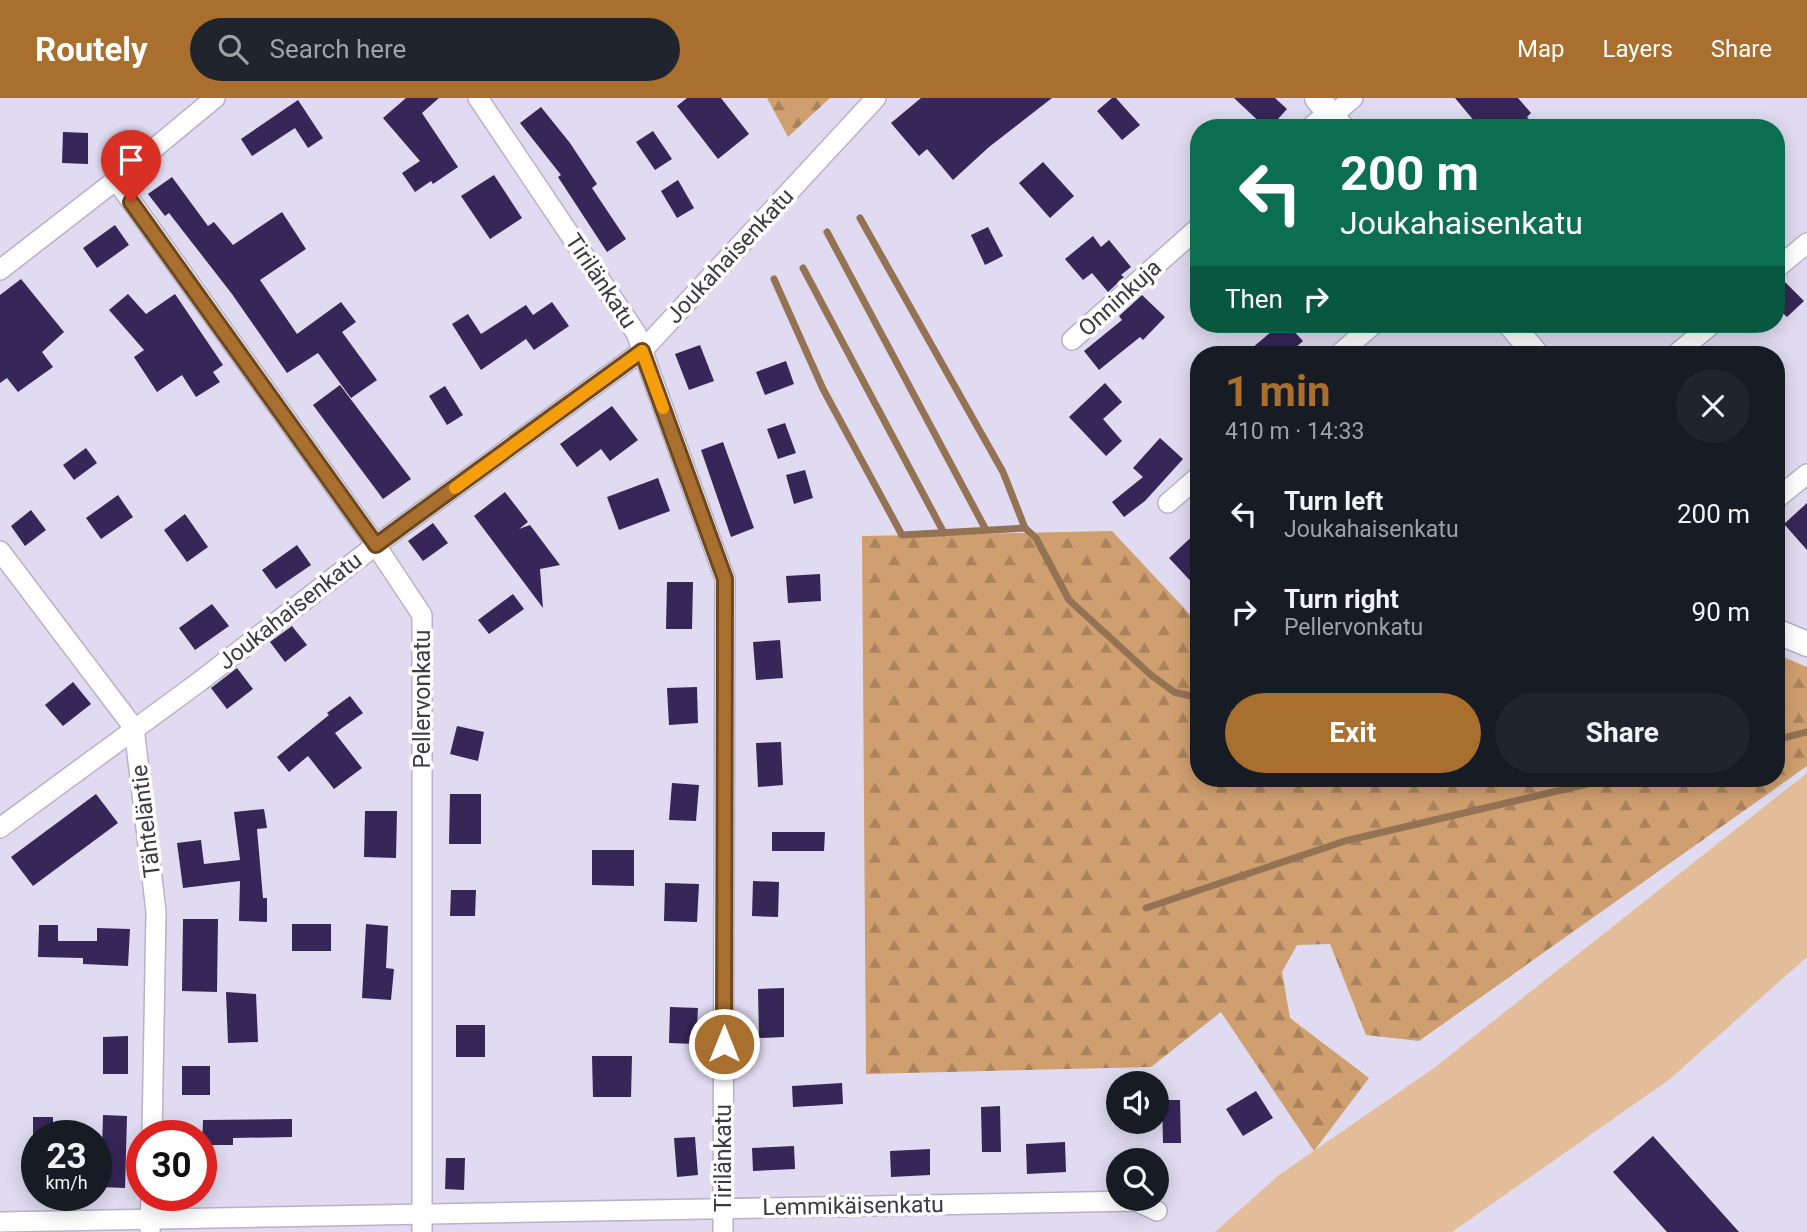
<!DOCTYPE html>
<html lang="en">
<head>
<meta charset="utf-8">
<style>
  :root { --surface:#171b24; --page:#20242c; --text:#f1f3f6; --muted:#9ea1a6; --accent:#a96f2f }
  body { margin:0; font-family:Roboto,sans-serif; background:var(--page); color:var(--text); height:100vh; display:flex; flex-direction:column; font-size:26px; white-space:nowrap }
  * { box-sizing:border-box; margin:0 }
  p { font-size:23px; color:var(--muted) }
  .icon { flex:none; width:38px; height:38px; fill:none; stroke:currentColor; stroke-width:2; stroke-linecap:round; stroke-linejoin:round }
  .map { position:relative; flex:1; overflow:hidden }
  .side { position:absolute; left:1190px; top:248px; width:595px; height:441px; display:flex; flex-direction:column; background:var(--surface); border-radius:28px; box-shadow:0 4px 18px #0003 }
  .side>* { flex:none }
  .banner { position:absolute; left:1190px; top:21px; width:595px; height:214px; border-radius:28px; box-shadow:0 4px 18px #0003; background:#0b6e4f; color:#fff; overflow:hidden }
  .tools { position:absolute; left:1106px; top:973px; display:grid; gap:14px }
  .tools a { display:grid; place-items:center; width:63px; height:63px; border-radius:50%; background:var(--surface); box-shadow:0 4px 18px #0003; font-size:35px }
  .speed { position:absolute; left:21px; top:1022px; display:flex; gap:14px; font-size:35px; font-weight:700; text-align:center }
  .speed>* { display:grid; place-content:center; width:91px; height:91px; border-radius:50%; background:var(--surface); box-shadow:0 4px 18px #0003; line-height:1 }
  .speed small { font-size:18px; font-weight:400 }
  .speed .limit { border:10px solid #d22; background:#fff; color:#111 }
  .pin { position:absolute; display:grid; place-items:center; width:60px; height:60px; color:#fff; margin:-72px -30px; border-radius:50% 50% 50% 0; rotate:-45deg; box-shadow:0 0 7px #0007 }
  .pin .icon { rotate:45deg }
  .me { position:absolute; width:77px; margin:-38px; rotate:0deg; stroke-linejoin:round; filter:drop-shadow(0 0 5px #0008) }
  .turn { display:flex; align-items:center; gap:24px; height:147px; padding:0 35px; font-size:32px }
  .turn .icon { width:91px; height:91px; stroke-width:2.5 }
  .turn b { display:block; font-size:49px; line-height:60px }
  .then { display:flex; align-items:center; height:66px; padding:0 35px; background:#0003; gap:14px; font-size:26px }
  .round { display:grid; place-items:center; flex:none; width:74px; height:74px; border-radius:37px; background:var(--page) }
  .summary { display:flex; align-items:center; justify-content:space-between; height:119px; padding:0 35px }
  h1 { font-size:42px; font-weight:700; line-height:52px; color:var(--accent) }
  .action { display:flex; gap:14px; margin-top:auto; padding:14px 35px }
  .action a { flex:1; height:80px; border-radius:42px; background:var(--accent); color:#fff; font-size:28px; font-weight:700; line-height:80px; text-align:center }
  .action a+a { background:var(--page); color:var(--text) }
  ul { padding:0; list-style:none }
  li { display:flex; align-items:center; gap:21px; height:98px; padding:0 35px }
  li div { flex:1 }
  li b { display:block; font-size:26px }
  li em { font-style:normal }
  header { display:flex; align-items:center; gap:42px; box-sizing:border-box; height:98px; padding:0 35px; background:var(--accent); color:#fff }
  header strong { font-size:33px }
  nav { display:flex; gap:38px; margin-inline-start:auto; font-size:24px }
  .search { width:490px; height:63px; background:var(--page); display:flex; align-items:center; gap:18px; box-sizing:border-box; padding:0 24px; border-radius:38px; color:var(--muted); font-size:26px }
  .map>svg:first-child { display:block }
  .grass { fill:#e4be9a }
  .forest { fill:url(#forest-firs) }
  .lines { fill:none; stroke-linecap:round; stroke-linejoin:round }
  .stream { stroke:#947254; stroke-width:7 }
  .building { fill:#372658 }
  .minor-casing { stroke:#b7b2c7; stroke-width:22 }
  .tertiary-casing { stroke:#b7b2c7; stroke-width:27 }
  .minor { stroke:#fff; stroke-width:19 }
  .tertiary { stroke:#fff; stroke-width:24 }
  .route-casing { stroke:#6e481f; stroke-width:18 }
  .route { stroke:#a96f2f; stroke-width:12 }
  .slow { stroke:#f59e0b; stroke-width:12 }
  .labels { text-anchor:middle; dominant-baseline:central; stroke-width:7; stroke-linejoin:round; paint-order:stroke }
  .street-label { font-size:23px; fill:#3c3a42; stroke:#fff }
</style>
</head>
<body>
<header>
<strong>Routely</strong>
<div class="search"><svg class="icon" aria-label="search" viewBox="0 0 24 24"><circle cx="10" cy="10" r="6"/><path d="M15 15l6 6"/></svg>Search here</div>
<nav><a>Map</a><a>Layers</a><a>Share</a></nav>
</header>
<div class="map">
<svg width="1807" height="1134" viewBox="0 0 1807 1134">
  <defs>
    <pattern id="forest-firs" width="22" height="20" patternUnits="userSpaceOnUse" patternTransform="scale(1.75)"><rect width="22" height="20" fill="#d09f6f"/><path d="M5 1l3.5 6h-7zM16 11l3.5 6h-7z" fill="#aa835d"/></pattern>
  </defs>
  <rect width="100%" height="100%" fill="#e0dbf0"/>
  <!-- grass -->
  <polygon class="grass" points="1807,675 1807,859 1670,981 1452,1134 1215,1134 1279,1077 1434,970"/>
  <!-- forest -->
  <g class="forest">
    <polygon points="767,0 830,0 788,39"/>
    <polygon points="1112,433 1199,526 1199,681 1776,681 1776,556 1807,569 1807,668 1419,943 1366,937 1330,846 1297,847 1282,874 1290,920 1369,980 1314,1053 1221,914 1151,969 866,976 862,438"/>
  </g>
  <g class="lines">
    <!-- stream -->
    <g class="stream">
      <polyline points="860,120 1003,374 1025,430 1036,440 1069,502 1151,577 1174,594 1199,600"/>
      <polyline points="827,134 986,432"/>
      <polyline points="803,170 944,435"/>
      <polyline points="774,181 823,291 902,437 1025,430"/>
      <polyline points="1776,642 1807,634"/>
      <polyline points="1146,810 1345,743 1608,681"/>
    </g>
  </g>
  <!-- building -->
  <g class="building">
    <polygon points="406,0 439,0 422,15 458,69 433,86 431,83 415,94 402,75 420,63 383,20"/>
    <polygon points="687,0 721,0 749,36 718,61 677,8"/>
    <polygon points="921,0 1052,0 989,49 953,82 927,51 919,58 891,25"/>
    <polygon points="1112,0 1116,0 1140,27 1122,42 1097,13"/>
    <polygon points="1234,0 1275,0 1287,11 1270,30 1266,30"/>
    <polygon points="1455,0 1518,0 1531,15 1527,19 1536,30 1480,30"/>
    <polygon points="298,2 323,40 308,50 295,30 252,58 241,41"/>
    <polygon points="541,9 570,45 597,86 592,90 626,141 607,154 558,79 561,77 520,25"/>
    <polygon points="653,33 672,61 655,72 636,44"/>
    <polygon points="63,34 88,35 88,66 62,65"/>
    <polygon points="1043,64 1074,98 1050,120 1019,85"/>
    <polygon points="494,77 522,120 490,141 461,98"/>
    <polygon points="172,79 208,128 214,124 233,147 282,114 306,151 260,182 297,236 341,204 356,224 342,234 377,282 351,300 318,255 287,275 232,196 169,115 165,118 148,96"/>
    <polygon points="678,82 694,110 677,120 661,93"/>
    <polygon points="115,127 129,147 97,170 83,150"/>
    <polygon points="988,129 1003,158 985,167 971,137"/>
    <polygon points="1093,138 1101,149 1109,142 1131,169 1121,177 1124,179 1108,194 1092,175 1083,182 1065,161"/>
    <polygon points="21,181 64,234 42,254 53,269 18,294 7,280 0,285 0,197"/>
    <polygon points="1782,181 1804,203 1787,219 1776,209 1776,183"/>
    <polygon points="128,196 146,216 175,196 223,267 213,274 220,284 196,299 182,277 157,294 134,259 144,252 109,212"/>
    <polygon points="1142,197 1165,219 1143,242 1140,239 1099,272 1084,253 1122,222 1119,218"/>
    <polygon points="552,204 569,228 534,252 526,241 481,272 452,226 468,216 481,236 526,207 533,217"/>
    <polygon points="1280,226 1287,226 1303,243 1287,257 1244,257"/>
    <polygon points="700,247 714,283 689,292 675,256"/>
    <polygon points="786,263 794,286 765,297 756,274"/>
    <polygon points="1105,285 1122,304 1103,321 1122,343 1106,358 1069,319"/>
    <polygon points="340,287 411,381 383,401 313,307"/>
    <polygon points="445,288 463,317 447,327 429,298"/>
    <polygon points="612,308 638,342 610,363 601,351 577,369 560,346"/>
    <polygon points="785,325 796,355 778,361 767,331"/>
    <polygon points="1160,340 1183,361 1145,403 1124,419 1112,404 1143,379 1133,370"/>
    <polygon points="723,344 754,430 731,439 701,352"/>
    <polygon points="86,350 97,365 74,382 63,367"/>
    <polygon points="805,372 813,400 794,406 786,377"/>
    <polygon points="658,380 670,413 619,432 607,399"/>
    <polygon points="505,394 528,424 519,431 530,427 560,467 540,471 543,510 474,418"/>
    <polygon points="118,397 133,419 101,441 86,420"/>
    <polygon points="1807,405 1807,452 1784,426"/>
    <polygon points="31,412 46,432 25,448 11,428"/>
    <polygon points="185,416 208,449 187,464 164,432"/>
    <polygon points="433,425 448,445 423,463 408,443"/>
    <polygon points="1199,432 1199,492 1169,460"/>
    <polygon points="297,447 311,467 276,491 262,472"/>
    <polygon points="820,476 821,503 788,505 786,478"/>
    <polygon points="667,484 693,484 692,531 666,531"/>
    <polygon points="513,496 524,511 489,536 478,522"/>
    <polygon points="212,506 229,528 195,552 179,530"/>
    <polygon points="292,528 307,547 285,564 270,544"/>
    <polygon points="780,542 783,580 756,582 753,544"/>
    <polygon points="237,570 253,591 227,611 211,590"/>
    <polygon points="73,584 91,606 63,628 45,607"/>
    <polygon points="697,589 698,625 669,627 667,590"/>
    <polygon points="350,598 363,615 335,635 362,670 334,691 308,658 289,674 277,659 329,617 327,615"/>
    <polygon points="457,628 484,634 478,663 450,656"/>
    <polygon points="781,644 783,687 758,689 756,645"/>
    <polygon points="672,685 699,687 696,723 669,722"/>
    <polygon points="96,696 118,725 33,788 11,759"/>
    <polygon points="450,696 481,696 481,746 449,746"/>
    <polygon points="264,711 267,730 257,731 263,800 267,800 267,824 239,823 240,783 183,790 177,745 201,742 204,766 240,762 234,714"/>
    <polygon points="365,713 397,713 396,760 364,759"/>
    <polygon points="772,734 825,734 824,753 772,753"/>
    <polygon points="592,752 634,752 634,788 592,787"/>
    <polygon points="753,783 779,784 778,819 752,818"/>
    <polygon points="665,785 699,786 697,824 664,823"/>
    <polygon points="451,792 476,792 475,818 450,818"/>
    <polygon points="183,821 218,821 217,894 182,893"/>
    <rect x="292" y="826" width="39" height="27"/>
    <polygon points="366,826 388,828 386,870 394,871 391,902 362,900"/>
    <polygon points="39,827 58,827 58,843 97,843 97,830 130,831 128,868 83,866 83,860 38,859"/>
    <polygon points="784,890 784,939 759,940 758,891"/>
    <polygon points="226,894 256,896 258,944 228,945"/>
    <polygon points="670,909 698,910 696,946 669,945"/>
    <rect x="456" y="927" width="29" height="32"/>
    <polygon points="128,938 128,976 103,976 103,939"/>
    <polygon points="592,958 632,958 631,999 593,999"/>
    <rect x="182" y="968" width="28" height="29"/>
    <polygon points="842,985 843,1006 793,1009 792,988"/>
    <polygon points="1256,993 1273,1020 1243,1038 1226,1011"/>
    <polygon points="1162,1002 1180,1002 1181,1045 1163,1045"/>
    <polygon points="1000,1008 1001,1054 982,1054 981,1009"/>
    <polygon points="103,1017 127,1018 125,1090 101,1089"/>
    <rect x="33" y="1019" width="20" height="19"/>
    <polygon points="292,1021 292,1039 233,1040 233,1047 202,1047 203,1022"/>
    <polygon points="1653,1038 1739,1134 1667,1134 1613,1074"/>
    <polygon points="695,1039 698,1077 677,1079 674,1040"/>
    <polygon points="1065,1044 1066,1074 1027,1076 1026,1046"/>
    <polygon points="794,1048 795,1071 753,1073 752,1050"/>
    <polygon points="930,1051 930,1077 891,1079 890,1053"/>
    <polygon points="446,1060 465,1060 464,1092 445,1091"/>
  </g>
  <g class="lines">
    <defs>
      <g id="minor">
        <polyline points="478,0 636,235 725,481 723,1134"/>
        <polyline points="1310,30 1318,23 1332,18 1353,0"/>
        <polyline points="116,82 367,434 422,517 422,1134"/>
        <polyline points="1776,171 1807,145"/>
        <polyline points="0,172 116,82 215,0"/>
        <polyline points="1072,242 1199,129"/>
        <polyline points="1338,257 1374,226"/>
        <polyline points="1675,257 1712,226"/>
        <polyline points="1776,401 1807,376"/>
        <polyline points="1168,405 1199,378"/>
        <polyline points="0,453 134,630 156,813 152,1038"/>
        <polyline points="0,730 199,584 376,447 642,253 876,0"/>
        <polyline points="0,1124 1136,1103 1157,1113"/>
        <polyline points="150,1133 151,1097"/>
      </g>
      <g id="tertiary">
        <polyline points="1317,0 1342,30"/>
        <polyline points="1510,226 1537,257"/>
        <polyline points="1776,533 1807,546"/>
      </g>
    </defs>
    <!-- minor casing -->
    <use href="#minor" class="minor-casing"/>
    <!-- tertiary casing -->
    <use href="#tertiary" class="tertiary-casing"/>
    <!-- minor -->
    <use href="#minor" class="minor"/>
    <!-- tertiary -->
    <use href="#tertiary" class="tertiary"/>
  </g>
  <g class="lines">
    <defs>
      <polyline id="route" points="131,104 376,447 642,253 725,481 724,946"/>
    </defs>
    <!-- route casing -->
    <use href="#route" class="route-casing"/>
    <!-- route -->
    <use href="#route" class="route"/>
    <!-- slow -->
    <polyline class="slow" points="455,390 642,253 663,310"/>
  </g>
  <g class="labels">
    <!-- street labels -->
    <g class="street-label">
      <text transform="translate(730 158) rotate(-47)">Joukahaisenkatu</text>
      <text transform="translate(601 183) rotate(56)">Tirilänkatu</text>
      <text transform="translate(1120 200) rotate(-42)">Onninkuja</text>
      <text transform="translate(290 513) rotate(-38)">Joukahaisenkatu</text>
      <text transform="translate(422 601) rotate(-90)">Pellervonkatu</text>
      <text transform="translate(146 723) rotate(-97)">Tähteläntie</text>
      <text transform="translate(723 1060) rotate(-90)">Tirilänkatu</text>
      <text transform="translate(853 1108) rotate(-1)">Lemmikäisenkatu</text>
    </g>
  </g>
</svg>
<div class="tools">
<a><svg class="icon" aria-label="sound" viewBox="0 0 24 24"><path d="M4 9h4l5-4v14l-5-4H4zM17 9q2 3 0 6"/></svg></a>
<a><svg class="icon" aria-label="search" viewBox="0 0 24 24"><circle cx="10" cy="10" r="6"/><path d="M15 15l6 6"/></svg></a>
</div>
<div class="speed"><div>23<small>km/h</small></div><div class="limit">30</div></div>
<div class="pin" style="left:131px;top:104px;background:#d93025"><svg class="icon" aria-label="arrive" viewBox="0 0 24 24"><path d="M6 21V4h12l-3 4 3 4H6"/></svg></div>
<svg class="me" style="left:724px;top:946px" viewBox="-20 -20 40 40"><circle r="17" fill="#a96f2f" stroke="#fff" stroke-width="3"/><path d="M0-11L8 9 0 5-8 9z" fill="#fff"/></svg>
<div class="banner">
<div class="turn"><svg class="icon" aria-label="left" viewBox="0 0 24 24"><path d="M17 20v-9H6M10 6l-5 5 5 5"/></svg><div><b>200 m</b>Joukahaisenkatu</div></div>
<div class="then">Then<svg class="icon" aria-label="right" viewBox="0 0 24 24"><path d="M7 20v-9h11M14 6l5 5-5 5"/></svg></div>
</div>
<section class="side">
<div class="summary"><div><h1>1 min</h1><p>410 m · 14:33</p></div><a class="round"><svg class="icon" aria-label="close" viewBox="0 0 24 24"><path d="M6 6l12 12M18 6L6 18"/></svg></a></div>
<ul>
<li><svg class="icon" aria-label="left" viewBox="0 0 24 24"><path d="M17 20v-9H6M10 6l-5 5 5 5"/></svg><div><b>Turn left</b><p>Joukahaisenkatu</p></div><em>200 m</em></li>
<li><svg class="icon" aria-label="right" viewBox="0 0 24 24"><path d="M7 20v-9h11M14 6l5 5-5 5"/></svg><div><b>Turn right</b><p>Pellervonkatu</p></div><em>90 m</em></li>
</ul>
<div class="action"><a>Exit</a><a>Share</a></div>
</section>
</div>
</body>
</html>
